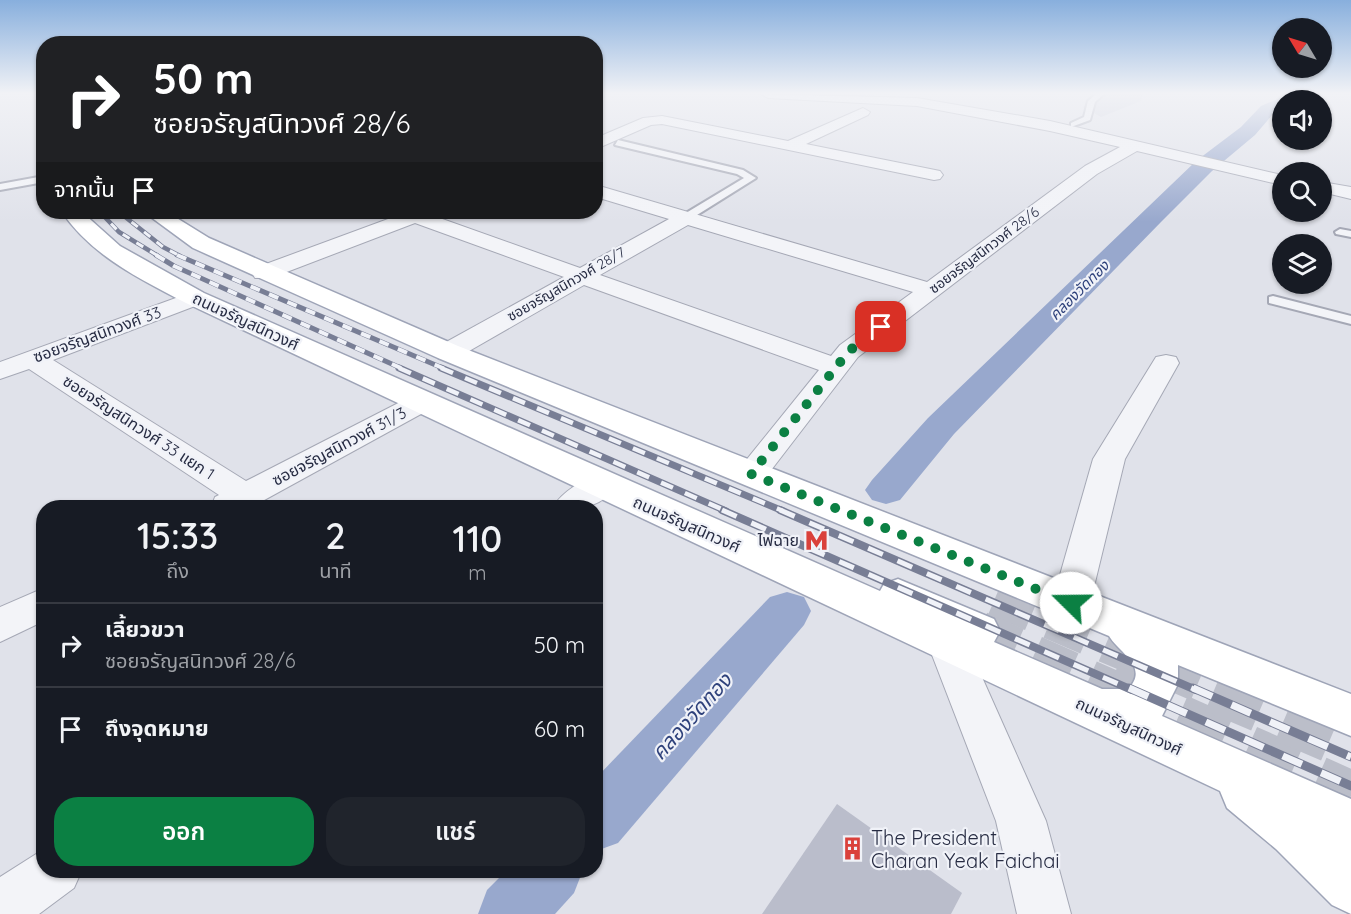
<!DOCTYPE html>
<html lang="th">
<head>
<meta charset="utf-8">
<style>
  :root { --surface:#171b24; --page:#20242c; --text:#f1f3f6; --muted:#9ea1a6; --line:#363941; --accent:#0b8043 }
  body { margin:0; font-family:Quicksand,"Noto Sans Thai",sans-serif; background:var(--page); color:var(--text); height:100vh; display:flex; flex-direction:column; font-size:22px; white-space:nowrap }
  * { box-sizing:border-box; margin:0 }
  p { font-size:20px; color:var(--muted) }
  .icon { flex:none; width:33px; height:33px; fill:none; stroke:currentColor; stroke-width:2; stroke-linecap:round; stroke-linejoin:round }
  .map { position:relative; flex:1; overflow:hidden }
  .side { position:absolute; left:36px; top:500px; width:567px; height:378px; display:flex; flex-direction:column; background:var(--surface); border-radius:24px; box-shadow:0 2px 4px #0004 }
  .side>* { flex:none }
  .guide { position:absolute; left:36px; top:36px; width:567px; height:183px; border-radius:24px; box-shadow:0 2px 4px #0004; background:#202124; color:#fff; overflow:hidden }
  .needle { width:39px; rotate:308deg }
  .buttons { position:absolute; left:1272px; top:18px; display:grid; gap:12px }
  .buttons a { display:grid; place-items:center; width:60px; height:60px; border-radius:50%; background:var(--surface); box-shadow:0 2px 4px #0004; font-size:30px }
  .pin { position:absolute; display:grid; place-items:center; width:51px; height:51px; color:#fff; margin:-26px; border-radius:12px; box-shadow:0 3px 9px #0006 }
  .me { position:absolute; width:66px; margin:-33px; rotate:292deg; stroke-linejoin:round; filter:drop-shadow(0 0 4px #0008) }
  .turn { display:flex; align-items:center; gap:21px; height:126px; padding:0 18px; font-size:27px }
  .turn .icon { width:78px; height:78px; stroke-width:2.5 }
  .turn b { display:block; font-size:42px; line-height:51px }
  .then { display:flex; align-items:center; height:57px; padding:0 18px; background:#0003; gap:12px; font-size:22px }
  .eta { display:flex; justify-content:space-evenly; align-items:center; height:102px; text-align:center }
  .eta b { font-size:36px; font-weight:600; line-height:42px }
  .primary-button { display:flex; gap:12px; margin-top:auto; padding:12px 18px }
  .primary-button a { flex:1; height:69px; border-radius:24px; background:var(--accent); color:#fff; font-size:24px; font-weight:600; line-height:69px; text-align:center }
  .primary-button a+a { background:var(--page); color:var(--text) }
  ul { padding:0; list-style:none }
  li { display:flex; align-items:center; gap:18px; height:84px; padding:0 18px; border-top:2px solid var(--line) }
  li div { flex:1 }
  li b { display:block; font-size:22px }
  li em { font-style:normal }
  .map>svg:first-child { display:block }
  .built { fill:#ced1dd }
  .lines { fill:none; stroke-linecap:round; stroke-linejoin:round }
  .canal { fill:#98a8cd; fill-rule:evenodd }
  .building { fill:#babdcb }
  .primary-tunnel-far1 { stroke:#bbbec9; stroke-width:40; stroke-dasharray:40 20; stroke-linecap:butt }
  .primary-tunnel { stroke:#bbbec9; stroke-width:50; stroke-dasharray:50 26; stroke-linecap:butt }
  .lane-casing { stroke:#a5a8b5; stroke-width:4 }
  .street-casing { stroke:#a5a8b5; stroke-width:2 }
  .primary-casing { stroke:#9ea4b7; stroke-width:3 }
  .lane { fill:#f3f4f8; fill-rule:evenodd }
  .street { fill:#f3f4f8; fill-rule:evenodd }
  .primary { fill:#fff; fill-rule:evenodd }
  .rail-far4-casing { stroke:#787e95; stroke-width:4.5 }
  .rail-far3-casing { stroke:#787e95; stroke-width:5 }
  .rail-far2-casing { stroke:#787e95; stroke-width:7 }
  .rail-far1-casing { stroke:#787e95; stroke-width:8 }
  .rail-casing { stroke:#787e95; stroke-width:9 }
  .rail-far4 { stroke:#f0f2f8; stroke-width:3; stroke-dasharray:8; stroke-linecap:butt }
  .rail-far3 { stroke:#f0f2f8; stroke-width:4; stroke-dasharray:10; stroke-linecap:butt }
  .rail-far2 { stroke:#f0f2f8; stroke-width:4.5; stroke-dasharray:13; stroke-linecap:butt }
  .rail-far1 { stroke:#f0f2f8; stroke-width:5; stroke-dasharray:16; stroke-linecap:butt }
  .rail { stroke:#f0f2f8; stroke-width:7; stroke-dasharray:21; stroke-linecap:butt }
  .route { stroke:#0b8043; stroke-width:10; stroke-dasharray:0 18 }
  .labels { text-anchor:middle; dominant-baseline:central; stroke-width:4.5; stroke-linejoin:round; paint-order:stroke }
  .far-street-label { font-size:14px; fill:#272c43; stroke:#f0f2f8 }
  .far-water-label { font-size:15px; font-style:italic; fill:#2e417b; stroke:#f0f2f8 }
  .street-label { font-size:16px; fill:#272c43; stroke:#f0f2f8 }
  .poi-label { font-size:16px; fill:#272c43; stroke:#f0f2f8; text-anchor:end }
  .near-poi-label { font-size:20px; fill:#272c43; stroke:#f0f2f8; text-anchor:start }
  .near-water-label { font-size:21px; font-style:italic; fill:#2e417b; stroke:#f0f2f8 }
</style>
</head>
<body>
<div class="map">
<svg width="1351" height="914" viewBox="0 0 1351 914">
  <rect width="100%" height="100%" fill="#e0e2ea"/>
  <!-- built -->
  <polygon class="built" points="1101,94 1143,94 1141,101 1101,117 1083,107"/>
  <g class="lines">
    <!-- canal -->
    <g class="canal">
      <polygon points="1282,97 1290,100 1282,100 1282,109 1273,114 1255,135 1212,171 1161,222 954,434 900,500 886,504 872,500 865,490 872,480 928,418 1196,161 1241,127 1261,106"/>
      <polygon points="787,592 804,597 811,611 804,625 618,843 596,851 596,778 770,597"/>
      <polygon points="507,870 583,870 574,893 555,914 478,914 487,890"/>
    </g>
  </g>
  <!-- building -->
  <polygon class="building" points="837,804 962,893 951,914 762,914"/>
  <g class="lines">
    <!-- primary-tunnel-far1 -->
    <g class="primary-tunnel-far1">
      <polyline points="996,596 1218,690"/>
      <polyline points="979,631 1112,690"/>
    </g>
    <!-- primary-tunnel -->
    <g class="primary-tunnel">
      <polyline points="1108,688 1351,796"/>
      <polyline points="1215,688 1351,746"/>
    </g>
    <defs>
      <g id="lane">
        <polygon points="1096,94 1104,94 1095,102 1090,120 1071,127 1071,123 1084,117 1088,101"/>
        <polygon points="618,140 743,170 756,178 689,220 681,220 681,216 744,178 737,174 615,145"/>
        <polygon points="44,176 44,182 0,190 0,184"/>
        <polygon points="1340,229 1351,231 1351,237 1336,234 1335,232"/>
        <polygon points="1273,296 1351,316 1351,324 1269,303 1269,297"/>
      </g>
      <g id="street">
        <path d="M761 94 917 98 1050 121 1282 175V185L1137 151 1097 174 858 357 762 482 751 485 740 482 735 474 819 370 584 285 457 358 448 360 439 358 435 352 439 346 564 277 415 223 271 278H255L252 273 255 268 407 212H436L434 216 580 268 669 219 596 197V185L927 282 1085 166 1120 147 1050 131 917 106 768 98ZM688 225 913 292 840 345 831 356 600 275Z"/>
        <polygon points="863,108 870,112 868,115 806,144 940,171 943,175 940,179 934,180 662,124 651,125 596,149 596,138 643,118 662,116 788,141"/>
        <polygon points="1322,182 1351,187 1351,199 1322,192"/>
        <polygon points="195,291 203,293 207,298 203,303 53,360 246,481 412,396 422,393 432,396 436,402 432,408 257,504 250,507 211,507 215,497 219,495 29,369 0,379 0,362"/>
        <polygon points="1166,355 1176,357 1179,363 1125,459 1090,603 1085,614 1071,618 1057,614 1052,603 1093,459 1156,357"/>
        <path d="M600 474 612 477 616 485C600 511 580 507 553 507 562 492 583 479 600 474Z"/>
        <polygon points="44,588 44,621 0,642 0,607"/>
        <polygon points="947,625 961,630 1046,821 1071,914 1017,914 996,821 927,642 933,630"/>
        <polygon points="44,849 44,870 82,870 74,888 39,914 0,914 0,877"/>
      </g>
      <path id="primary" d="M62 212H82L120 246 204 293 880 591 884 584 898 579 994 619 1000 631 994 642 1102 689H1128C1150 667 1119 653 1109 636L438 358 193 248 144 212H167L209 238 458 346 1351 694V736L1178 665V684L1162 716 1351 799V914L1332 905 1276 849 1227 808 1220 791 186 303C140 279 92 256 62 212Z"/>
    </defs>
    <!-- lane casing -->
    <use href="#lane" class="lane-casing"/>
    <!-- street casing -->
    <use href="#street" class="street-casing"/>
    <!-- primary casing -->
    <use href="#primary" class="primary-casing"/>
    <!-- lane -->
    <use href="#lane" class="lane"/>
    <!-- street -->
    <use href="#street" class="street"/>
    <!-- primary -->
    <use href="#primary" class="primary"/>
    <defs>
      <g id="rail-far4">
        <polyline points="100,212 119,232 158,256"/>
        <polyline points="119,212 163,247 180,256"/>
      </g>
      <g id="rail-far3">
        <polyline points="156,255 174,266 403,369"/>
        <polyline points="177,255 445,369"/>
      </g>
      <g id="rail-far2">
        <polyline points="399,368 726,511"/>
        <polyline points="441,368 783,511"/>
      </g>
      <g id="rail-far1">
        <polyline points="722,510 1132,690"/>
        <polyline points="780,510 1196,690"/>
      </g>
      <g id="rail">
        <polyline points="1129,688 1351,786"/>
        <polyline points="1193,688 1351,757"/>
      </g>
    </defs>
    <!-- rail-far4 casing -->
    <use href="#rail-far4" class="rail-far4-casing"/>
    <!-- rail-far3 casing -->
    <use href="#rail-far3" class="rail-far3-casing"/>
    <!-- rail-far2 casing -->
    <use href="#rail-far2" class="rail-far2-casing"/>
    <!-- rail-far1 casing -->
    <use href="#rail-far1" class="rail-far1-casing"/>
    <!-- rail casing -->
    <use href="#rail" class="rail-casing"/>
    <!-- rail-far4 -->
    <use href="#rail-far4" class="rail-far4"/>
    <!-- rail-far3 -->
    <use href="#rail-far3" class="rail-far3"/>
    <!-- rail-far2 -->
    <use href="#rail-far2" class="rail-far2"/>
    <!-- rail-far1 -->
    <use href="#rail-far1" class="rail-far1"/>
    <!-- rail -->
    <use href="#rail" class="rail"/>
  </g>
  <!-- sky -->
  <linearGradient id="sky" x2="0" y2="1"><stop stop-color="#88afdd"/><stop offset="0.42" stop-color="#f1f2f6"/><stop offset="1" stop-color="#f1f2f6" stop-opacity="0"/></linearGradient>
  <rect width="1351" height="222" fill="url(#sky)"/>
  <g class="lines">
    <!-- route -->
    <polyline class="route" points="881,327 849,351 751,474 1071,603"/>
  </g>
  <!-- icons -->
  <defs>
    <symbol id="metro-bare" viewBox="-9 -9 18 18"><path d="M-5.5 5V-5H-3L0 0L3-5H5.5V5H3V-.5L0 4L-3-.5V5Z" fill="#da413b" stroke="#f0f2f8" stroke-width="2.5" paint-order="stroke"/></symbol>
    <symbol id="building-bare" viewBox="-9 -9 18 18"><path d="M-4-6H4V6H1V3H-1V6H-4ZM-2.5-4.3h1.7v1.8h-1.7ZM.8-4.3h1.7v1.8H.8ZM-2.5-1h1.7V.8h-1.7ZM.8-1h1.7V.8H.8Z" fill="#da413b" stroke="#f0f2f8" stroke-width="2.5" paint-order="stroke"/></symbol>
  </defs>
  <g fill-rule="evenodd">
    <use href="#metro-bare" x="800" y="524" width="33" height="33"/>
    <use href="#building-bare" x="836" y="832" width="33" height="33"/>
  </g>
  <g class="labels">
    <!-- far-street labels -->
    <g class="far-street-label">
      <text transform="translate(984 250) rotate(-37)">ซอยจรัญสนิทวงศ์ 28/6</text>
      <text transform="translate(566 284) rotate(-30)">ซอยจรัญสนิทวงศ์ 28/7</text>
    </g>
    <!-- far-water labels -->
    <g class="far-water-label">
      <text transform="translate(1079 290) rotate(-45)">คลองวัดทอง</text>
    </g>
    <!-- street labels -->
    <g class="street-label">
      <text transform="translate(246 321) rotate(25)">ถนนจรัญสนิทวงศ์</text>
      <text transform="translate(97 334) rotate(-20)">ซอยจรัญสนิทวงศ์ 33</text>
      <text transform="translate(139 427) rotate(33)">ซอยจรัญสนิทวงศ์ 33 แยก 1</text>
      <text transform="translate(339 446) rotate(-28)">ซอยจรัญสนิทวงศ์ 31/3</text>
      <text transform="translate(687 524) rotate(24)">ถนนจรัญสนิทวงศ์</text>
      <text transform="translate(1129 726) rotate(25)">ถนนจรัญสนิทวงศ์</text>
    </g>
    <!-- poi labels -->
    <g class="poi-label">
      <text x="799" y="540">ไฟฉาย</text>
    </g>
    <!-- near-poi labels -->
    <g class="near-poi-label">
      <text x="871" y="837">The President<tspan x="871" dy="23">Charan Yeak Faichai</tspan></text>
    </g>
    <!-- near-water labels -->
    <g class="near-water-label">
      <text transform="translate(691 716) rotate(-48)">คลองวัดทอง</text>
    </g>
  </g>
</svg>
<div class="buttons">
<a><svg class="needle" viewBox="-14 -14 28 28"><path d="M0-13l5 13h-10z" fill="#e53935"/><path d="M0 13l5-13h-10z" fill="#9ea1a6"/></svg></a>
<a><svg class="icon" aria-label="sound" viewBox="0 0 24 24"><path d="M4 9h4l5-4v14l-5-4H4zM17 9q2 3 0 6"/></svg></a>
<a><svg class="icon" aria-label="search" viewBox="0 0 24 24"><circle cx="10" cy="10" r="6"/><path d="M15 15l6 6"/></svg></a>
<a><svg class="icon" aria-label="layers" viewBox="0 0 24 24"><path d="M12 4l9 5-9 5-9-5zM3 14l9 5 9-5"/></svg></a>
</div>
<div class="pin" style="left:881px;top:327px;background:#d93025"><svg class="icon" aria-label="arrive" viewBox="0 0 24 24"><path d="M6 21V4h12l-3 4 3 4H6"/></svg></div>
<svg class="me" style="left:1071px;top:603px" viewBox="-20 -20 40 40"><circle r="19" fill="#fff"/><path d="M0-13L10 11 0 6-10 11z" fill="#0b8043"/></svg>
<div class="guide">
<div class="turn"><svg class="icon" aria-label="right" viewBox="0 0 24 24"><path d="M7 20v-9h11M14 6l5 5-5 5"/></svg><div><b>50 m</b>ซอยจรัญสนิทวงศ์ 28/6</div></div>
<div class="then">จากนั้น<svg class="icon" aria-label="arrive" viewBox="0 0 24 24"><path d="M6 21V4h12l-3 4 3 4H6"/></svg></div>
</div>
<section class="side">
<div class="eta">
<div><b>15:33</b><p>ถึง</p></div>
<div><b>2</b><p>นาที</p></div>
<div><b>110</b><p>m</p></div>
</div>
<ul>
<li><svg class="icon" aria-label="right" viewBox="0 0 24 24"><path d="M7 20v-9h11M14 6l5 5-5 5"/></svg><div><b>เลี้ยวขวา</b><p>ซอยจรัญสนิทวงศ์ 28/6</p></div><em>50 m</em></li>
<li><svg class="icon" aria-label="arrive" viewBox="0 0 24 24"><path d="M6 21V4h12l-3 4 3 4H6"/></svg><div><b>ถึงจุดหมาย</b></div><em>60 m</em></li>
</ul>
<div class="primary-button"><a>ออก</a><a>แชร์</a></div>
</section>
</div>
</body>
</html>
